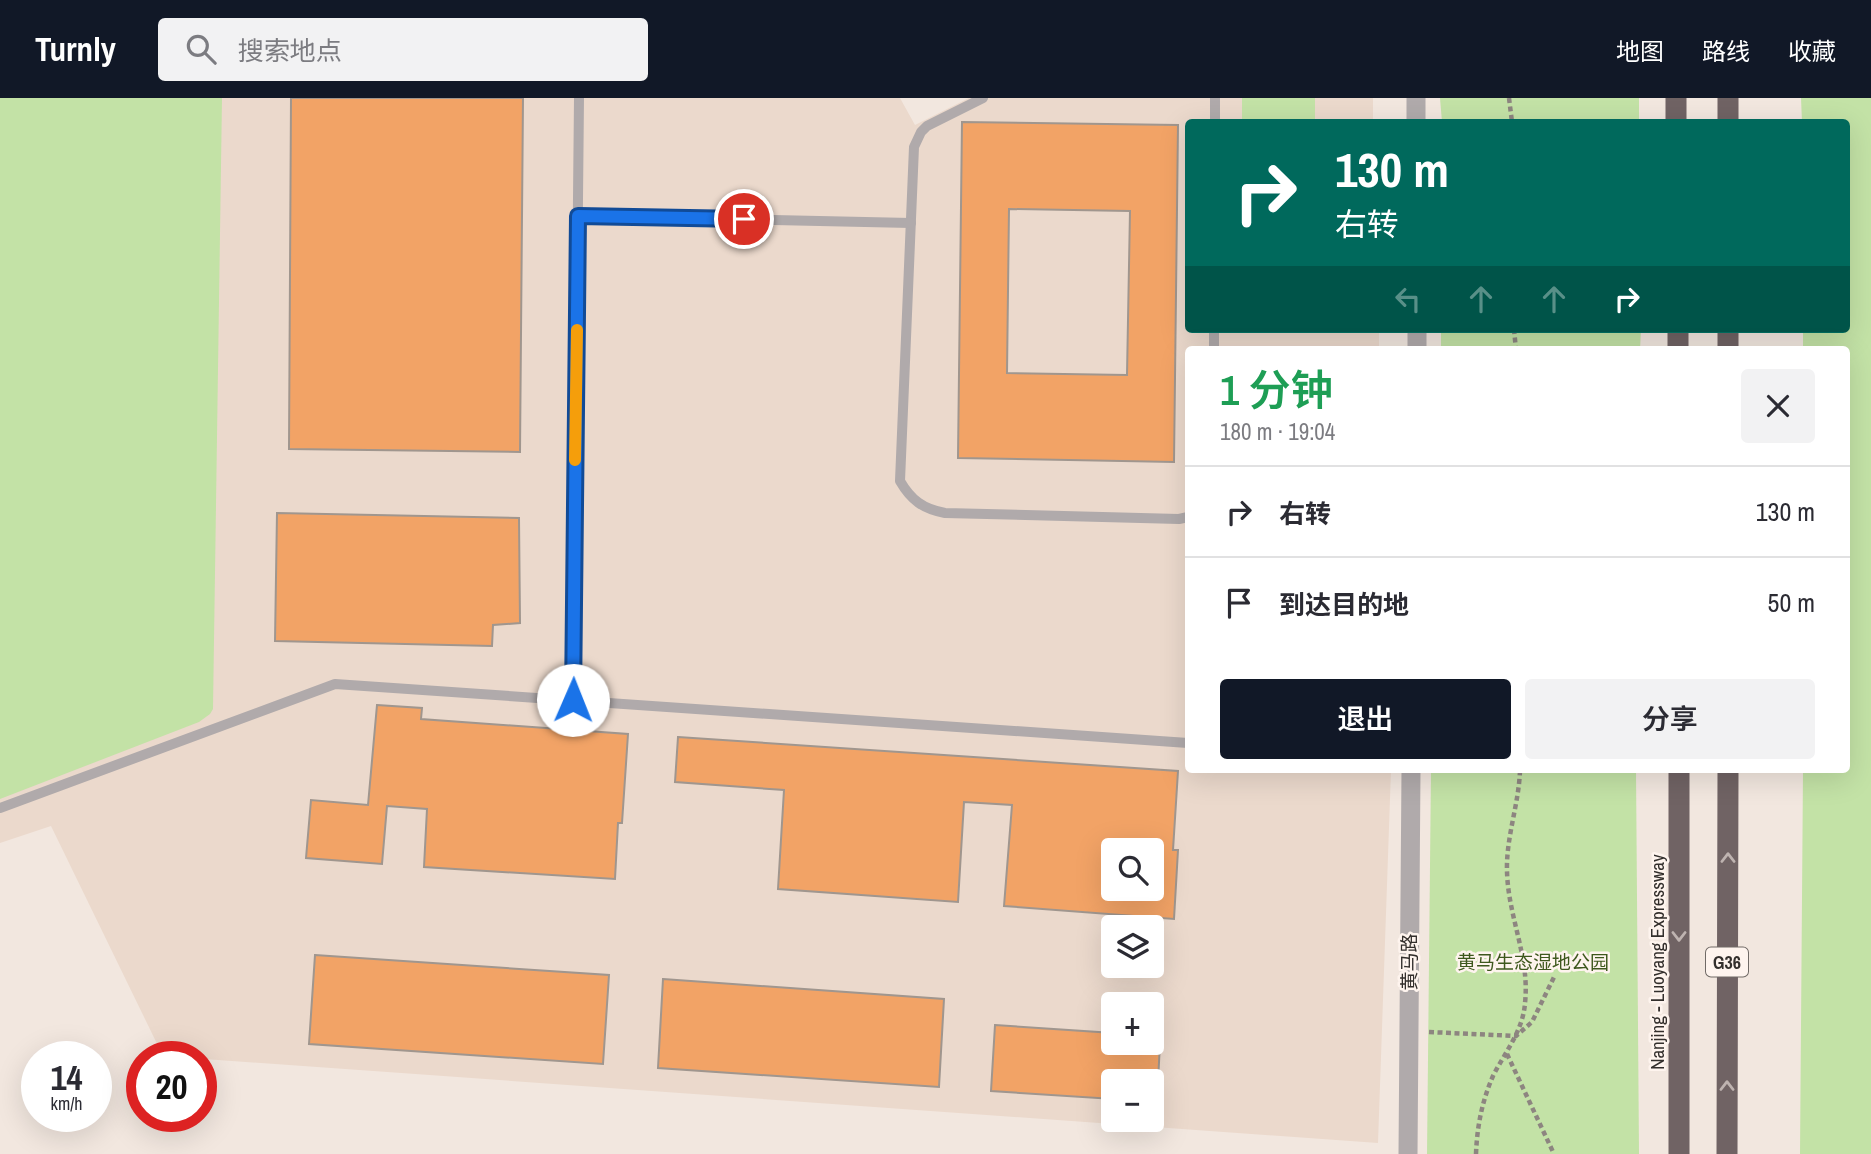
<!DOCTYPE html>
<html lang="zh">
<head>
<meta charset="utf-8">
<style>
  :root { --surface:#fff; --page:#f2f2f3; --text:#2b2b33; --muted:#7c7c81; --line:#e1e1e2; --accent:#111827 }
  body { margin:0; font-family:"Archivo Narrow","Noto Sans SC",sans-serif; background:var(--page); color:var(--text); height:100vh; display:flex; flex-direction:column; font-size:26px; white-space:nowrap }
  * { box-sizing:border-box; margin:0 }
  p { font-size:23px; color:var(--muted) }
  .icon { flex:none; width:38px; height:38px; fill:none; stroke:currentColor; stroke-width:2; stroke-linecap:round; stroke-linejoin:round }
  .map { position:relative; flex:1; overflow:hidden }
  .sheet { position:absolute; left:1185px; top:248px; width:665px; height:427px; display:flex; flex-direction:column; background:var(--surface); border-radius:7px; box-shadow:0 7px 28px #0002 }
  .sheet>* { flex:none }
  .top-card { position:absolute; left:1185px; top:21px; width:665px; height:214px; border-radius:7px; box-shadow:0 7px 28px #0002; background:#00695c; color:#fff; overflow:hidden }
  .tools { position:absolute; left:1101px; top:740px; display:grid; gap:14px }
  .tools a { display:grid; place-items:center; width:63px; height:63px; border-radius:7px; background:var(--surface); box-shadow:0 7px 28px #0002; font-size:35px }
  .speed { position:absolute; left:21px; top:943px; display:flex; gap:14px; font-size:35px; font-weight:700; text-align:center }
  .speed>* { display:grid; place-content:center; width:91px; height:91px; border-radius:50%; background:var(--surface); box-shadow:0 7px 28px #0002; line-height:1 }
  .speed small { font-size:18px; font-weight:400 }
  .speed .limit { border:10px solid #d22; background:#fff; color:#111 }
  .pin { position:absolute; display:grid; place-items:center; width:60px; height:60px; color:#fff; margin:-30px; border:4px solid #fff; border-radius:50%; box-shadow:0 2px 7px #0007 }
  .me { position:absolute; width:77px; margin:-38px; rotate:1deg; stroke-linejoin:round; filter:drop-shadow(0 0 5px #0008) }
  .turn { display:flex; align-items:center; gap:24px; height:147px; padding:0 35px; font-size:32px }
  .turn .icon { width:91px; height:91px; stroke-width:2.5 }
  .turn b { display:block; font-size:49px; line-height:60px }
  .lanes { display:flex; align-items:center; height:66px; padding:0 35px; background:#0003; justify-content:center; gap:35px; direction:ltr }
  .lanes .off { opacity:.35 }
  .round { display:grid; place-items:center; flex:none; width:74px; height:74px; border-radius:7px; background:var(--page) }
  .summary { display:flex; align-items:center; justify-content:space-between; height:119px; padding:0 35px }
  h1 { font-size:42px; font-weight:600; line-height:52px; color:#1e9e55 }
  .button { display:flex; gap:14px; margin-top:auto; padding:14px 35px }
  .button a { flex:1; height:80px; border-radius:7px; background:var(--accent); color:#fff; font-size:28px; font-weight:600; line-height:80px; text-align:center }
  .button a+a { background:var(--page); color:var(--text) }
  ul { padding:0; list-style:none }
  li { display:flex; align-items:center; gap:21px; height:91px; padding:0 35px; border-top:2px solid var(--line) }
  li div { flex:1 }
  li b { display:block; font-size:26px }
  li em { font-style:normal }
  header { display:flex; align-items:center; gap:42px; box-sizing:border-box; height:98px; padding:0 35px; background:var(--accent); color:#fff }
  header strong { font-size:33px }
  nav { display:flex; gap:38px; margin-inline-start:auto; font-size:24px }
  .search { width:490px; height:63px; background:var(--page); display:flex; align-items:center; gap:18px; box-sizing:border-box; padding:0 24px; border-radius:7px; color:var(--muted); font-size:26px }
  .map>svg:first-child { display:block }
  .built { fill:#ebd9cc; fill-rule:evenodd }
  .green { fill:#c3e2a6 }
  .building { fill:#f2a366; stroke:#a0968e; stroke-width:2; fill-rule:evenodd }
  .lines { fill:none; stroke-linecap:round; stroke-linejoin:round }
  .path { stroke:#8d8580; stroke-width:4.5; stroke-dasharray:5 3.5; stroke-linecap:butt }
  .service { stroke:#b0aaab; stroke-width:10 }
  .minor { stroke:#b0aaab; stroke-width:19 }
  .motorway { stroke:#706364; stroke-width:21 }
  .oneway { stroke:#beb3b0 }
  .route-casing { stroke:#114b97; stroke-width:18 }
  .route { stroke:#1a73e8; stroke-width:12 }
  .slow { stroke:#f59e0b; stroke-width:12 }
  .labels { text-anchor:middle; dominant-baseline:central; stroke-width:5; stroke-linejoin:round; paint-order:stroke }
  .shield { fill:#fef4ee; stroke:#706a66; stroke-width:2 }
  .shield-label { font-size:18px; font-weight:bold; fill:#332f2c }
  .street-label { font-size:19px; fill:#332f2c; stroke:#fef4ee }
  .park-label { font-size:19px; fill:#3e581d; stroke:#fef4ee }
</style>
</head>
<body>
<header>
<strong>Turnly</strong>
<div class="search"><svg class="icon" aria-label="search" viewBox="0 0 24 24"><circle cx="10" cy="10" r="6"/><path d="M15 15l6 6"/></svg>搜索地点</div>
<nav><a>地图</a><a>路线</a><a>收藏</a></nav>
</header>
<div class="map">
<svg width="1871" height="1056" viewBox="0 0 1871 1056">
  <rect width="100%" height="100%" fill="#f2e7df"/>
  <!-- built -->
  <path class="built" d="M0 0H900L915 27 969 0H1373V24H1188V231H1379V252H1188V672H1391L1378 1045 163 958 51 728 0 745ZM1113 752H1152V791H1113ZM1113 830H1152V868H1113ZM1113 906H1152V945H1113ZM1113 984H1152V1022H1113Z"/>
  <!-- green -->
  <g class="green">
    <polygon points="0,0 222,0 213,611 210,616 199,624 0,701"/>
    <rect x="1242" y="0" width="73" height="24"/>
    <polygon points="1440,0 1639,0 1639,24 1442,24"/>
    <polygon points="1801,0 1871,0 1871,1056 1800,1056 1803,672 1846,672 1846,252 1803,252 1803,231 1846,231 1846,24 1802,24"/>
    <polygon points="1441,231 1641,231 1640,252 1441,252"/>
    <polygon points="1431,672 1636,672 1639,1056 1427,1056"/>
  </g>
  <!-- building -->
  <g class="building">
    <polygon points="291,0 523,0 520,354 289,351"/>
    <path d="M962 24 1178 27 1174 364 958 360ZM1009 111 1130 113 1127 277 1007 275Z"/>
    <polygon points="277,415 519,420 520,525 493,527 492,548 275,543"/>
    <polygon points="377,607 422,610 421,621 628,636 622,725 618,725 615,781 424,769 427,711 387,708 382,766 306,760 311,702 368,707"/>
    <path d="M678 639 1178 673 1173 752H1178L1174 821 1004 808 1012 707 964 704 958 804 778 791 784 692 675 684ZM1113 752H1152V791H1113Z"/>
    <polygon points="315,857 609,877 603,966 309,946"/>
    <polygon points="663,881 944,901 939,989 658,970"/>
    <polygon points="995,927 1113,935 1113,945 1160,945 1158,984 1113,984 1113,1001 991,993"/>
  </g>
  <g class="lines">
    <!-- path -->
    <g class="path">
      <polyline points="1509,0 1512,24"/>
      <polyline points="1514,231 1516,252"/>
      <polyline points="1429,934 1516,938 1532,924 1555,877"/>
      <polyline points="1507,956 1554,1056"/>
      <path d="M1476 1056C1477 1029 1482 1003 1493 978 1505 954 1523 933 1525 905 1530 859 1508 819 1507 773 1506 739 1519 706 1520 672"/>
    </g>
    <!-- service -->
    <g class="service">
      <path d="M983 0 927 28 921 34 914 49 900 383C911 402 923 411 945 415L1179 421 1188 419"/>
      <polyline points="1215,24 1215,0"/>
      <polyline points="578,118 911,125"/>
      <polyline points="1214,252 1214,231"/>
      <polyline points="573,602 579,0"/>
      <polyline points="0,710 335,586 1188,645"/>
    </g>
    <!-- minor -->
    <g class="minor">
      <polyline points="1416,24 1416,0"/>
      <polyline points="1417,231 1417,252"/>
      <polyline points="1408,1056 1411,672"/>
    </g>
    <!-- motorway -->
    <g class="motorway">
      <polyline points="1676,0 1676,24"/>
      <polyline points="1728,0 1728,24"/>
      <polyline points="1678,231 1678,252"/>
      <polyline points="1728,252 1728,231"/>
      <polyline points="1679,672 1679,1056"/>
      <polyline points="1727,1056 1728,672"/>
    </g>
  </g>
  <!-- one-way arrows -->
  <defs><path id="oneway-chevron" d="M-2-3.5L2.5 0L-2 3.5" fill="none" stroke-width="1.6" stroke-linecap="round" stroke-linejoin="round" transform="scale(1.75)"/></defs>
  <g class="oneway">
    <use href="#oneway-chevron" transform="translate(1728 760) rotate(-90)"/>
    <use href="#oneway-chevron" transform="translate(1679 838) rotate(90)"/>
    <use href="#oneway-chevron" transform="translate(1727 988) rotate(-90)"/>
  </g>
  <g class="lines">
    <defs>
      <polyline id="route" points="573,602 578,118 744,121"/>
    </defs>
    <!-- route casing -->
    <use href="#route" class="route-casing"/>
    <!-- route -->
    <use href="#route" class="route"/>
    <!-- slow -->
    <polyline class="slow" points="575,362 577,232"/>
  </g>
  <g class="labels">
    <!-- shield labels -->
    <rect class="shield" x="1706" y="849.5" width="42" height="29" rx="5"/>
    <g class="shield-label">
      <text x="1727" y="864">G36</text>
    </g>
    <!-- street labels -->
    <g class="street-label">
      <text transform="translate(1409 864) rotate(-90)">黄马路</text>
      <text transform="translate(1657 864) rotate(-90)">Nanjing - Luoyang Expressway</text>
    </g>
    <!-- park labels -->
    <g class="park-label">
      <text x="1533" y="864">黄马生态湿地公园</text>
    </g>
  </g>
</svg>
<div class="tools">
<a><svg class="icon" aria-label="search" viewBox="0 0 24 24"><circle cx="10" cy="10" r="6"/><path d="M15 15l6 6"/></svg></a>
<a><svg class="icon" aria-label="layers" viewBox="0 0 24 24"><path d="M12 4l9 5-9 5-9-5zM3 14l9 5 9-5"/></svg></a>
<a>+</a>
<a>−</a>
</div>
<div class="speed"><div>14<small>km/h</small></div><div class="limit">20</div></div>
<div class="pin" style="left:744px;top:121px;background:#d93025"><svg class="icon" aria-label="arrive" viewBox="0 0 24 24"><path d="M6 21V4h12l-3 4 3 4H6"/></svg></div>
<svg class="me" style="left:573px;top:602px" viewBox="-20 -20 40 40"><circle r="19" fill="#fff"/><path d="M0-13L10 11 0 6-10 11z" fill="#1a73e8"/></svg>
<div class="top-card">
<div class="turn"><svg class="icon" aria-label="right" viewBox="0 0 24 24"><path d="M7 20v-9h11M14 6l5 5-5 5"/></svg><div><b>130 m</b>右转</div></div>
<div class="lanes"><svg class="icon off" aria-label="left" viewBox="0 0 24 24"><path d="M17 20v-9H6M10 6l-5 5 5 5"/></svg><svg class="icon off" aria-label="ahead" viewBox="0 0 24 24"><path d="M12 20V5M6 11l6-6 6 6"/></svg><svg class="icon off" aria-label="ahead" viewBox="0 0 24 24"><path d="M12 20V5M6 11l6-6 6 6"/></svg><svg class="icon" aria-label="right" viewBox="0 0 24 24"><path d="M7 20v-9h11M14 6l5 5-5 5"/></svg></div>
</div>
<section class="sheet">
<div class="summary"><div><h1>1 分钟</h1><p>180 m · 19:04</p></div><a class="round"><svg class="icon" aria-label="close" viewBox="0 0 24 24"><path d="M6 6l12 12M18 6L6 18"/></svg></a></div>
<ul>
<li><svg class="icon" aria-label="right" viewBox="0 0 24 24"><path d="M7 20v-9h11M14 6l5 5-5 5"/></svg><div><b>右转</b></div><em>130 m</em></li>
<li><svg class="icon" aria-label="arrive" viewBox="0 0 24 24"><path d="M6 21V4h12l-3 4 3 4H6"/></svg><div><b>到达目的地</b></div><em>50 m</em></li>
</ul>
<div class="button"><a>退出</a><a>分享</a></div>
</section>
</div>
</body>
</html>
